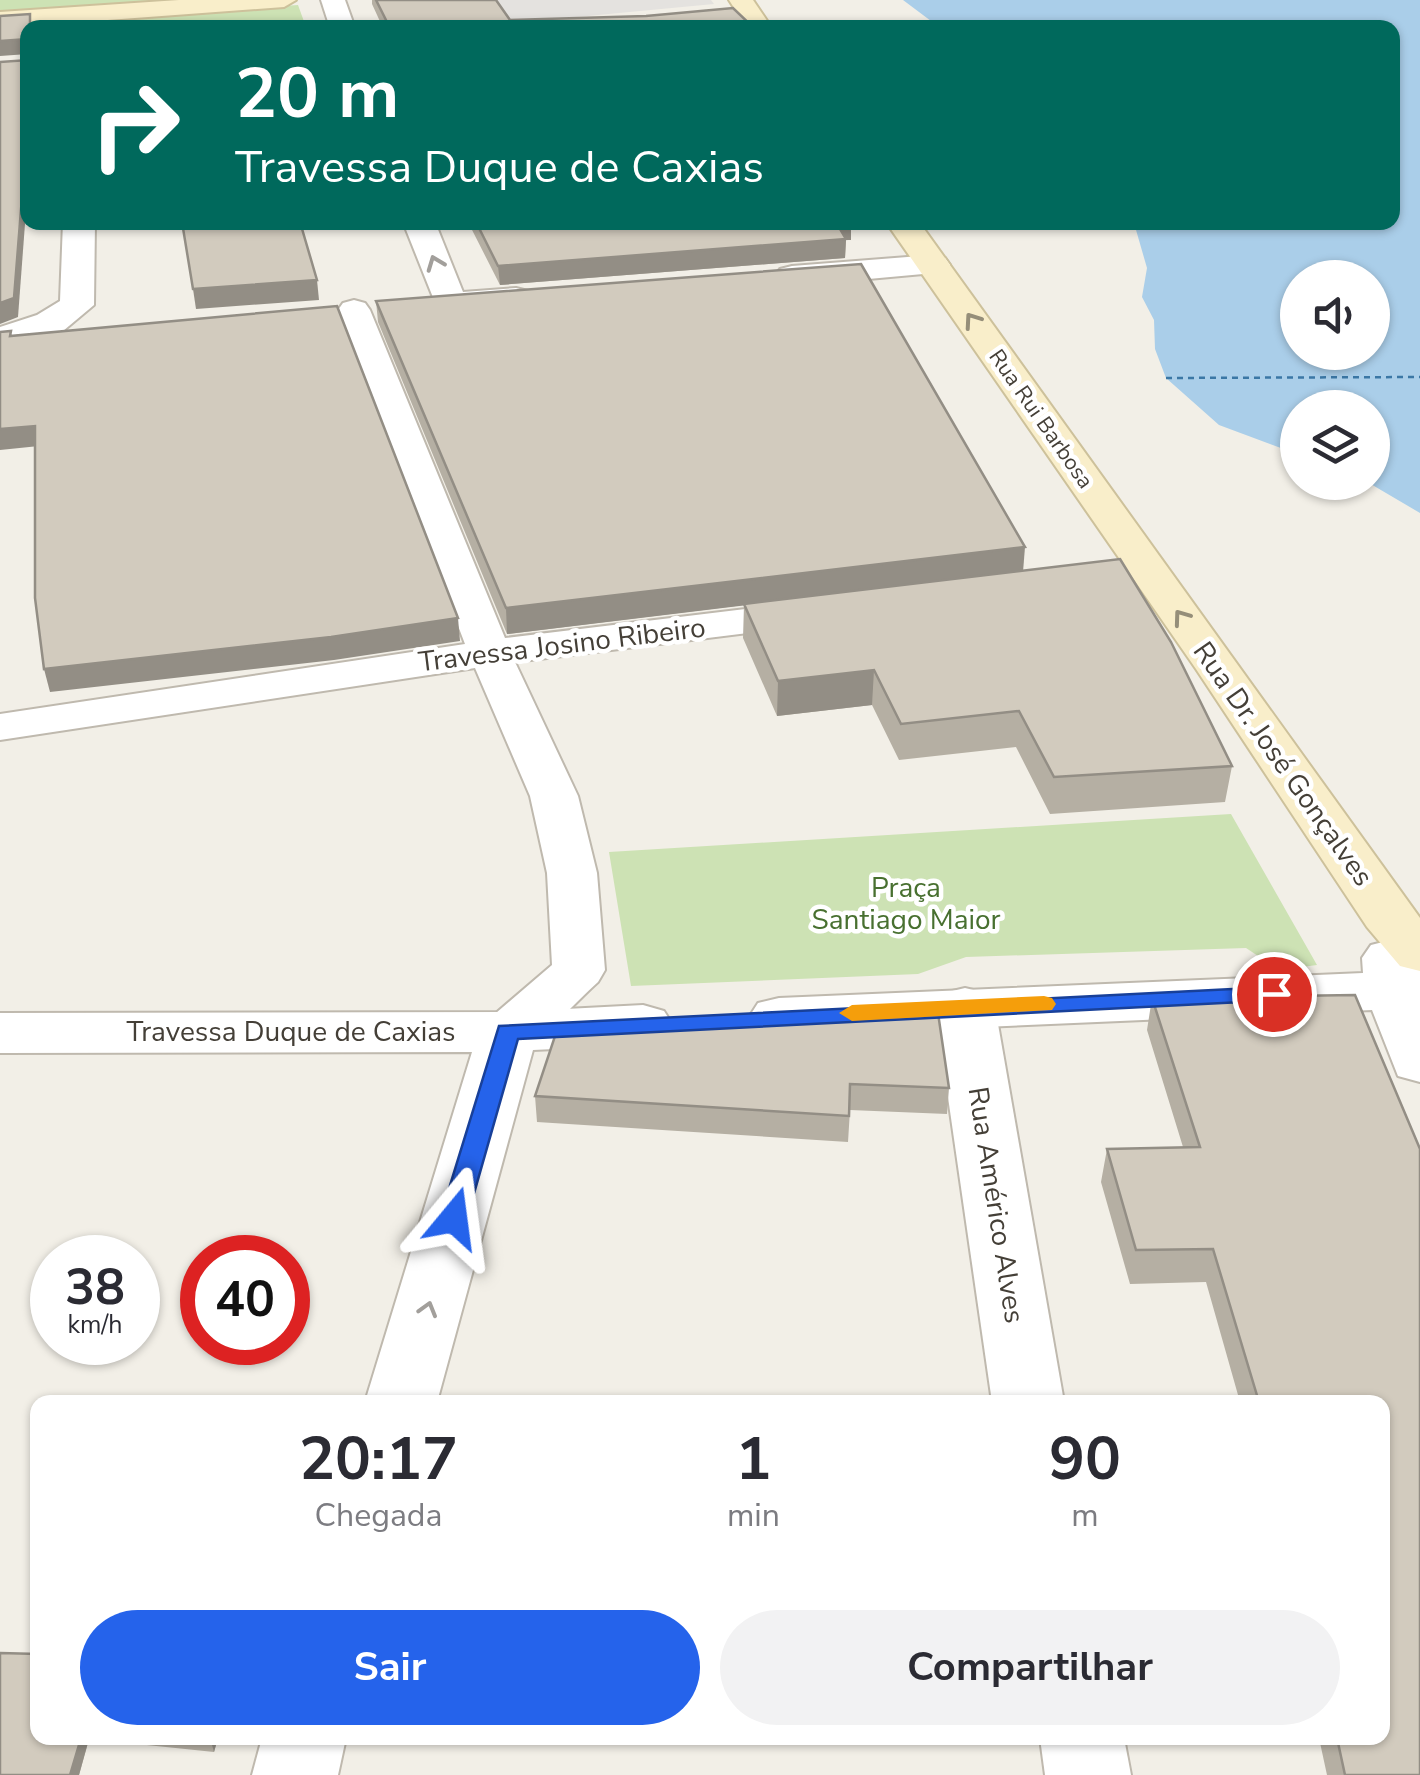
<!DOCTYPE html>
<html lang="pt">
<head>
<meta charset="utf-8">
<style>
  :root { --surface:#fff; --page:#f2f2f3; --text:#2b2b33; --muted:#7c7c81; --accent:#2563eb }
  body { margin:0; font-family:"Nunito Sans",sans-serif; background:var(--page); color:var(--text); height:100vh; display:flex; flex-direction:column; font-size:38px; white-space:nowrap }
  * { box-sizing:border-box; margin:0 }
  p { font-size:32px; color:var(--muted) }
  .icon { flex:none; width:55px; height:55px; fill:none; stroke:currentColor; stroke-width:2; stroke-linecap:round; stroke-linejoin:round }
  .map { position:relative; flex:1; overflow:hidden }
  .details { position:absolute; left:30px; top:1395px; width:1360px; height:350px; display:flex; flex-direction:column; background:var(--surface); border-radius:20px; box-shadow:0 2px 8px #0004 }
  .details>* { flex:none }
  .hud { position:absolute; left:20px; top:20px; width:1380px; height:210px; border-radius:20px; box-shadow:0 2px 8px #0004; background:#00695c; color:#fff; overflow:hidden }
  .controls { position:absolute; left:1280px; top:260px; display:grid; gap:20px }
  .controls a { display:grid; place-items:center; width:110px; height:110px; border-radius:50%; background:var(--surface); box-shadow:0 2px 8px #0004; font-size:50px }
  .speed { position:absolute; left:30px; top:1235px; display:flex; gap:20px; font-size:50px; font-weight:700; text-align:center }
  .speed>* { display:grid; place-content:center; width:130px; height:130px; border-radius:50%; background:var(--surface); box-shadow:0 2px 8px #0004; line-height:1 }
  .speed small { font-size:25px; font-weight:400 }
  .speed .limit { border:15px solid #d22; background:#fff; color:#111 }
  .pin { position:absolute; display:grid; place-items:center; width:85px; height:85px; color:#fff; margin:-42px; border:5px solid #fff; border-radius:50%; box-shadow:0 2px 10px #0007 }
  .me { position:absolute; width:110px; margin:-55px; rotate:16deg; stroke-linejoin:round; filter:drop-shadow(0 0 8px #0008) }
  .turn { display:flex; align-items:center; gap:35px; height:210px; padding:0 50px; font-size:45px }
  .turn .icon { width:130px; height:130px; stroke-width:2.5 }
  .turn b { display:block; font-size:70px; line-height:85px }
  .eta { display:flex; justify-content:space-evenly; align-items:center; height:170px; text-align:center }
  .eta b { font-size:60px; font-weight:700; line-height:70px }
  .button { display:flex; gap:20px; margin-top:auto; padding:20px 50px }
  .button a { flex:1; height:115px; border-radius:60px; background:var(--accent); color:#fff; font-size:40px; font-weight:700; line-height:115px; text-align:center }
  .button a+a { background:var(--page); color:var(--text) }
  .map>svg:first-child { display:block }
  .green { fill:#cde2b4 }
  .parking { fill:#e4e2df }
  .water { fill:#aacee9; fill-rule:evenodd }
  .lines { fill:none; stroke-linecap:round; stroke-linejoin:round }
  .ferry { stroke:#3b77a5; stroke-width:2.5; stroke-dasharray:6 5; stroke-linecap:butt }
  .pedestrian-casing { stroke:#bfb9ae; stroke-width:4 }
  .minor-casing { stroke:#bfb9ae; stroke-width:4 }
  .tertiary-casing { stroke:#bfb9ae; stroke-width:4 }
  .secondary-casing { stroke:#cdc19b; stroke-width:4 }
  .pedestrian { fill:#fff; fill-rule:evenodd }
  .minor { fill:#fff; fill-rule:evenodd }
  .tertiary { fill:#fff; fill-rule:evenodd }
  .secondary { fill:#f9eeca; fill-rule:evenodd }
  .wall { fill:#b5afa3 }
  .shaded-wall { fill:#938e85 }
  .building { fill:#d2cbbe; stroke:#938e85; stroke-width:2.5 }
  .oneway { stroke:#a29f9b }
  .oneway2 { stroke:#958e79 }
  .route { fill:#2563eb; stroke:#184099; stroke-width:2.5 }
  .slow { fill:#f59e0b }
  .labels { text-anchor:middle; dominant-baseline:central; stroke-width:9; stroke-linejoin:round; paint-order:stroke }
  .far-street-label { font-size:22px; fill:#443f37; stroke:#fff }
  .street-label { font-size:28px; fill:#443f37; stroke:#fff }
  .park-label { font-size:28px; fill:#487030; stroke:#fff }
</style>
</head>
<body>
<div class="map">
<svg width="1420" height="1775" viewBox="0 0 1420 1775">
  <rect width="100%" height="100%" fill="#f2efe7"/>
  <!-- green -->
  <g class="green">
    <polygon points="0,0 239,0 0,17"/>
    <polygon points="298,5 306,27 131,27 130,16"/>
    <polygon points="1231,814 1317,965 1279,970 1246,948 966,957 918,974 631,986 609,852"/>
  </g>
  <!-- parking -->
  <polygon class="parking" points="486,0 711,0 714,4 503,24"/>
  <!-- water -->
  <path class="water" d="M903 0H1420V513L1369 483 1372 482V408H1298L1297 454 1219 425 1166 378 1155 349 1154 320 1142 297 1147 268 1134 223 1392 222V28L939 27ZM1298 278H1372V352H1298Z"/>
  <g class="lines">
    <!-- ferry -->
    <polyline class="ferry" points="1166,378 1420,377"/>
    <defs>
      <path id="pedestrian" d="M354 300 365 303 370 310 505 638 812 601 827 604 833 613 827 622 812 625 515 662 578 796 597 873 605 970 598 982C566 1010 534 1057 489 1045L481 1032 489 1019 552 965 547 873 530 796 475 668 0 740V714L465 644 338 310 343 303Z"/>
      <g id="minor">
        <polygon points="965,988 986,993 995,1007 1064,1402 992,1402 935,1007 944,993"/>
        <polygon points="1040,1738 1124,1738 1131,1775 1045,1775"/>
      </g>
      <g id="tertiary">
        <polygon points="321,0 345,0 355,28 330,28"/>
        <polygon points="63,222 95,222 94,305 63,331 0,349 0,327 37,315 60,301"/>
        <path d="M403 222H435L463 292 516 288 528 291 533 298 528 305C502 312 464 317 438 310Z"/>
        <polygon points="933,255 945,258 950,265 945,272 792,286 780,283 775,276 780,269 792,266"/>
        <polygon points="1391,940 1411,945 1420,958 1420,1082 1398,1076 1372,1010 779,1036 758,1031 749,1017 758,1003 779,998 1363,973 1362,958 1371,945"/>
        <polygon points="643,1005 664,1011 673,1025 664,1039 643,1045 533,1050 437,1402 365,1402 472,1052 0,1053 0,1013 508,1012"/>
        <polygon points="262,1738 346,1738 338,1775 252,1775"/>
      </g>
      <g id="secondary">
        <polygon points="179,0 296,0 284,7 0,28 0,12"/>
        <polygon points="729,0 753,0 772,28 747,28"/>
        <polygon points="886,222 919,222 1420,918 1420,971 1400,966 1367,927 1196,669"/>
      </g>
    </defs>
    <!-- pedestrian casing -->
    <use href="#pedestrian" class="pedestrian-casing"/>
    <!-- minor casing -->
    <use href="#minor" class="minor-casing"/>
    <!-- tertiary casing -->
    <use href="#tertiary" class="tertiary-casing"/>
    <!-- secondary casing -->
    <use href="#secondary" class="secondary-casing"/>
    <!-- pedestrian -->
    <use href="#pedestrian" class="pedestrian"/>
    <!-- minor -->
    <use href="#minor" class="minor"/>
    <!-- tertiary -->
    <use href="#tertiary" class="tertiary"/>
    <!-- secondary -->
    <use href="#secondary" class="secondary"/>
  </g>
  <!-- wall -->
  <g class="wall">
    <polygon points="372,0 496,0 510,20 754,28 383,28 372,4"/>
    <polygon points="468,222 851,222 851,240 846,240 845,258 500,285"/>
    <polygon points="376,301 1023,570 1232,766 1225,802 1050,814 1016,747 899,760 872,705 777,716 743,638 744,605 507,634 378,322"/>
    <polygon points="1355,995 1420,1149 1420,1775 1327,1775 1319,1738 1382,1738 1382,1402 1240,1402 1206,1282 1130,1284 1101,1182 1107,1149 1183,1147 1147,1030 1152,998"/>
    <polygon points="555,1036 949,1088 947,1114 850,1110 848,1142 537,1122 535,1096"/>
    <polygon points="38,1738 218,1738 214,1752 89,1739 79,1775 0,1775"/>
  </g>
  <!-- shaded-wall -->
  <g class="shaded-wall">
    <polygon points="28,39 28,54 0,56 0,41"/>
    <polygon points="28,121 28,184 18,317 0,324 0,303"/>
    <polygon points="147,222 182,222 183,228 148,230"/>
    <polygon points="836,222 851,222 851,240 846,240 845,258 500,285 498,266"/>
    <polygon points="317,280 319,300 196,309 193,289"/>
    <polygon points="35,426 39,446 0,450 0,429"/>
    <polygon points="1025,547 1023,572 507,634 506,608"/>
    <polygon points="458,618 460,641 334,660 50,692 44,669"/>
    <polygon points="874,670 872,705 777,716 778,681"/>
    <polygon points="81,1738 89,1738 89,1739 79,1775 70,1775"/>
    <polygon points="210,1738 218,1738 214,1752"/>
  </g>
  <!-- building -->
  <g class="building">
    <polygon points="376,0 496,0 510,20 646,16 733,8 754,28 390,28"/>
    <polygon points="30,14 30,28 28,28 28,39 0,41 0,16"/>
    <polygon points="28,60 28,121 14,298 0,303 0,62"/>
    <polygon points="182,222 300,222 317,280 193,289"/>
    <polygon points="476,222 836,222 846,239 498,266"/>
    <polygon points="861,264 1025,547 506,608 376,301"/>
    <polygon points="337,306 458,618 331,637 44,669 35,598 35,426 0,429 0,332 11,331 10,336"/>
    <polygon points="1120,559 1171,642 1232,766 1054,777 1019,711 901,724 874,670 778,681 744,604"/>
    <polygon points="1355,995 1420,1149 1420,1775 1345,1775 1337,1738 1382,1738 1382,1402 1259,1402 1213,1249 1136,1250 1107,1149 1200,1147 1152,998"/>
    <polygon points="835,1013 938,1013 949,1088 850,1084 849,1116 535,1096 555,1036 573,1026"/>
    <polygon points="0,1653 38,1654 38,1738 81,1738 70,1775 0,1775"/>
  </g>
  <!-- one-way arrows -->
  <defs><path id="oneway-chevron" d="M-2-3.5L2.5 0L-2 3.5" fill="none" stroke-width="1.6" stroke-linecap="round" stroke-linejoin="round" transform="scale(2.5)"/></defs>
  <g class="oneway">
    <use href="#oneway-chevron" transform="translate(435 263) rotate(-111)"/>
    <use href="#oneway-chevron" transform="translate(428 1309) rotate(-74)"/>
  </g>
  <g class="oneway2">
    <use href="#oneway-chevron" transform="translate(972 320) rotate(-125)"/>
    <use href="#oneway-chevron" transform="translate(1181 617) rotate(-126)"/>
  </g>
  <!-- route -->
  <polygon class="route" points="1274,987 1283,989 1286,994 1283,1000 518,1039 467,1218 463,1226 444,1226 440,1218 499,1026"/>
  <!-- slow -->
  <polygon class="slow" points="1044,996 1052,998 1056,1004 1052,1010 852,1021 839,1013 852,1005"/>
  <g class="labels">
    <!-- far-street labels -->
    <g class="far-street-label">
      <text transform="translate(1041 419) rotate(55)">Rua Rui Barbosa</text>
    </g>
    <!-- street labels -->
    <g class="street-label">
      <text transform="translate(562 645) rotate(-7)">Travessa Josino Ribeiro</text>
      <text transform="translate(1283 764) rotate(55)">Rua Dr. José Gonçalves</text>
      <text x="291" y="1032">Travessa Duque de Caxias</text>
      <text transform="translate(996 1205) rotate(81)">Rua Américo Alves</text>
    </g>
    <!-- park labels -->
    <g class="park-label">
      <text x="906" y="888">Praça<tspan x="906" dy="32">Santiago Maior</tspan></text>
    </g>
  </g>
</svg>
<div class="controls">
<a><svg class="icon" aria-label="sound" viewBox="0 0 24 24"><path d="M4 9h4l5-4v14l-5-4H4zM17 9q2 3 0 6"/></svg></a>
<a><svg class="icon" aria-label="layers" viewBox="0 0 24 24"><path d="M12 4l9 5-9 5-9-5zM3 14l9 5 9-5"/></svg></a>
</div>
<div class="speed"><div>38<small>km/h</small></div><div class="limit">40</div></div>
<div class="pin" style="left:1274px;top:994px;background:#d93025"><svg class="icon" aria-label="arrive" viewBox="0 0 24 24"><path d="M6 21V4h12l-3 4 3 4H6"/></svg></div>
<svg class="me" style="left:454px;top:1218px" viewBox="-20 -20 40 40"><path d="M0-17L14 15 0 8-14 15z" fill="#2563eb" stroke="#fff" stroke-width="4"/></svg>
<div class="hud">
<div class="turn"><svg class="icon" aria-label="right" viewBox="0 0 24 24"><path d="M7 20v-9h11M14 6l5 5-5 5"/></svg><div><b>20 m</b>Travessa Duque de Caxias</div></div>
</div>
<section class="details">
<div class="eta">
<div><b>20:17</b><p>Chegada</p></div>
<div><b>1</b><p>min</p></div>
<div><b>90</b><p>m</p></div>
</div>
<div class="button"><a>Sair</a><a>Compartilhar</a></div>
</section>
</div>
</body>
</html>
